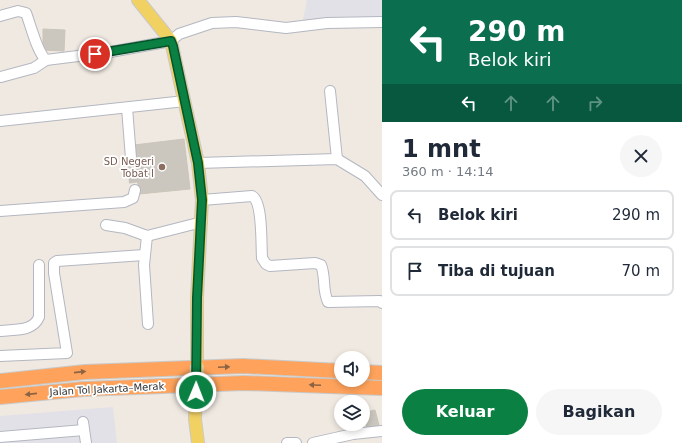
<!DOCTYPE html>
<html lang="id">
<head>
<meta charset="utf-8">
<style>
  :root { --surface:#fff; --page:#f6f6f7; --text:#1f2937; --muted:#747a83; --line:#e0e1e3; --accent:#0b8043 }
  body { margin:0; font-family:"DejaVu Sans",sans-serif; background:var(--page); color:var(--text); height:100vh; display:flex; flex-direction:column; font-size:15px; white-space:nowrap }
  * { box-sizing:border-box; margin:0 }
  p { font-size:13px; color:var(--muted) }
  .icon { flex:none; width:22px; height:22px; fill:none; stroke:currentColor; stroke-width:2; stroke-linecap:round; stroke-linejoin:round }
  .map { position:relative; flex:1; overflow:hidden }
  .panel { display:flex; flex-direction:column; background:var(--surface); width:300px }
  .panel>* { flex:none }
  .banner { background:#0b6e4f; color:#fff; overflow:hidden }
  .fabs { position:absolute; left:334px; top:351px; display:grid; gap:8px }
  .fabs a { display:grid; place-items:center; width:36px; height:36px; border-radius:50%; background:var(--surface); box-shadow:0 2px 6px #0003; font-size:20px }
  .pin { position:absolute; display:grid; place-items:center; width:34px; height:34px; color:#fff; margin:-17px; border:2px solid #fff; border-radius:50%; box-shadow:0 1px 4px #0007 }
  .me { position:absolute; width:44px; margin:-22px; rotate:1deg; stroke-linejoin:round; filter:drop-shadow(0 0 3px #0008) }
  .turn { display:flex; align-items:center; gap:14px; height:84px; padding:0 20px; font-size:18px }
  .turn .icon { width:52px; height:52px; stroke-width:2.5 }
  .turn b { display:block; font-size:28px; line-height:34px }
  .lanes { display:flex; align-items:center; height:38px; padding:0 20px; background:#0003; justify-content:center; gap:20px; direction:ltr }
  .lanes .off { opacity:.35 }
  .round { display:grid; place-items:center; flex:none; width:42px; height:42px; border-radius:21px; background:var(--page) }
  .headline { display:flex; align-items:center; justify-content:space-between; height:68px; padding:0 20px }
  h1 { font-size:24px; font-weight:700; line-height:30px }
  .action { display:flex; gap:8px; margin-top:auto; padding:8px 20px }
  .action a { flex:1; height:46px; border-radius:24px; background:var(--accent); color:#fff; font-size:16px; font-weight:700; line-height:46px; text-align:center }
  .action a+a { background:var(--page); color:var(--text) }
  ul { padding:0; list-style:none }
  li { display:flex; align-items:center; gap:12px; height:50px; margin:0 8px 6px; padding:0 12px; border:2px solid var(--line); border-radius:8px }
  li div { flex:1 }
  li b { display:block; font-size:15px }
  li em { font-style:normal }
  main { display:flex; flex:1; min-height:0 }
  .map>svg:first-child { display:block }
  .industrial { fill:#e3e1e8 }
  .building { fill:#cbc7bf; stroke:#cbc5ba }
  .lines { fill:none; stroke-linecap:round; stroke-linejoin:round }
  .minor-tunnel { stroke:#c8c4bd; stroke-width:10; stroke-dasharray:10 5; stroke-linecap:butt }
  .minor-casing { stroke:#b4b7c1; stroke-width:12 }
  .major-casing { stroke:#c9c9c9; stroke-width:14 }
  .highway-casing { stroke:#c9c9c9; stroke-width:16 }
  .minor { stroke:#fff; stroke-width:10 }
  .major { stroke:#f2d163; stroke-width:12 }
  .highway { stroke:#ffa35c; stroke-width:14 }
  .major-bridge-casing { stroke:#c9c9c9; stroke-width:14; stroke-linecap:butt }
  .major-bridge { stroke:#f2d163; stroke-width:12 }
  .oneway { fill:#8c6343 }
  .route-casing { stroke:#07532c; stroke-width:10 }
  .route { stroke:#0b8043; stroke-width:7 }
  .education-dot { fill:#8d6e63; stroke:#fff; stroke-width:1.5 }
  .labels { text-anchor:middle; dominant-baseline:central; stroke-width:3.5; stroke-linejoin:round; paint-order:stroke }
  .education-label { font-size:10px; fill:#785e54; stroke:#fff; text-anchor:end }
  .street-label { font-size:10px; fill:#2e2e2e; stroke:#fff }
</style>
</head>
<body>
<main>
<div class="map">
<svg width="382" height="443" viewBox="0 0 382 443">
  <rect width="100%" height="100%" fill="#efe9e1"/>
  <!-- industrial -->
  <g class="industrial">
    <polygon points="305,0 382,0 382,24 302,25 307,1"/>
    <polygon points="113,407 117,443 0,443 0,416"/>
  </g>
  <!-- building -->
  <g class="building">
    <polygon points="43,29 65,30 64,51 43,50"/>
    <polygon points="184,139 190,189 139,194 134,145"/>
    <polygon points="375,410 379,425 367,428 363,413"/>
  </g>
  <g class="lines">
    <!-- minor-tunnel -->
    <polyline class="minor-tunnel" points="131,158 135,190"/>
    <defs>
      <g id="minor">
        <path d="M0 16 18 11 26 13C31 26 37 52 46 60L110 52 171 41 179 34 212 23 236 22 286 28 327 23 382 22"/>
        <polyline points="1,77 34,68 46,60"/>
        <polyline points="330,91 337,159"/>
        <polyline points="127,108 131,158"/>
        <polyline points="0,121 185,101"/>
        <polyline points="198,163 337,159 365,176 382,195"/>
        <path d="M202 200 252 196C263 202 261 244 262 258L266 264 270 266 315 263 321 265C326 277 322 290 328 302L380 301 382 303"/>
        <polyline points="0,211 124,202 133,198 135,190"/>
        <polyline points="106,225 125,228 147,236 202,222"/>
        <polyline points="147,236 144,265 148,324"/>
        <path d="M0 331C14 329 33 332 39 317V265"/>
        <polyline points="0,356 67,353 54,273 54,263 57,261 144,255"/>
        <polyline points="83,422 86,443"/>
        <polyline points="0,437 84,430"/>
        <polyline points="287,443 296,443"/>
        <polyline points="313,443 353,434 382,431"/>
      </g>
      <g id="major">
        <polyline points="138,0 171,41 198,163 202,200 197,298 197,365"/>
        <polyline points="195,419 198,443"/>
      </g>
      <g id="highway">
        <polyline points="363,372 382,373"/>
        <polyline points="0,381 85,372 243,366 341,371"/>
        <polyline points="0,397 83,389 244,383 382,388"/>
      </g>
    </defs>
    <!-- minor casing -->
    <use href="#minor" class="minor-casing"/>
    <!-- major casing -->
    <use href="#major" class="major-casing"/>
    <!-- highway casing -->
    <use href="#highway" class="highway-casing"/>
    <!-- minor -->
    <use href="#minor" class="minor"/>
    <!-- major -->
    <use href="#major" class="major"/>
    <!-- highway -->
    <use href="#highway" class="highway"/>
    <defs>
      <polyline id="major-bridge" points="195,419 197,365"/>
    </defs>
    <!-- major-bridge casing -->
    <use href="#major-bridge" class="major-bridge-casing"/>
    <!-- major-bridge -->
    <use href="#major-bridge" class="major-bridge"/>
  </g>
  <!-- one-way arrows -->
  <defs><path id="oneway-solid" d="M-6-.8H1V-3.2L6.5 0L1 3.2V.8H-6Z"/></defs>
  <g class="oneway">
    <use href="#oneway-solid" transform="translate(224 367) rotate(-2)"/>
    <use href="#oneway-solid" transform="translate(80 372) rotate(-6)"/>
    <use href="#oneway-solid" transform="translate(315 385) rotate(-178)"/>
    <use href="#oneway-solid" transform="translate(31 394) rotate(174)"/>
  </g>
  <g class="lines">
    <defs>
      <polyline id="route" points="95,54 171,41 173,46 198,163 202,200 197,298 196,392"/>
    </defs>
    <!-- route casing -->
    <use href="#route" class="route-casing"/>
    <!-- route -->
    <use href="#route" class="route"/>
  </g>
  <!-- markers -->
  <circle class="education-dot" cx="162" cy="167" r="4"/>
  <g class="labels">
    <!-- education labels -->
    <g class="education-label">
      <text x="154" y="161">SD Negeri<tspan x="154" dy="12">Tobat I</tspan></text>
    </g>
    <!-- street labels -->
    <g class="street-label">
      <text transform="translate(107 389) rotate(-3)">Jalan Tol Jakarta–Merak</text>
    </g>
  </g>
</svg>
<div class="fabs">
<a><svg class="icon" aria-label="sound" viewBox="0 0 24 24"><path d="M4 9h4l5-4v14l-5-4H4zM17 9q2 3 0 6"/></svg></a>
<a><svg class="icon" aria-label="layers" viewBox="0 0 24 24"><path d="M12 4l9 5-9 5-9-5zM3 14l9 5 9-5"/></svg></a>
</div>
<div class="pin" style="left:95px;top:54px;background:#d93025"><svg class="icon" aria-label="arrive" viewBox="0 0 24 24"><path d="M6 21V4h12l-3 4 3 4H6"/></svg></div>
<svg class="me" style="left:196px;top:392px" viewBox="-20 -20 40 40"><circle r="17" fill="#0b8043" stroke="#fff" stroke-width="3"/><path d="M0-11L8 9 0 5-8 9z" fill="#fff"/></svg>
</div>
<section class="panel">
<div class="banner">
<div class="turn"><svg class="icon" aria-label="left" viewBox="0 0 24 24"><path d="M17 20v-9H6M10 6l-5 5 5 5"/></svg><div><b>290 m</b>Belok kiri</div></div>
<div class="lanes"><svg class="icon" aria-label="left" viewBox="0 0 24 24"><path d="M17 20v-9H6M10 6l-5 5 5 5"/></svg><svg class="icon off" aria-label="ahead" viewBox="0 0 24 24"><path d="M12 20V5M6 11l6-6 6 6"/></svg><svg class="icon off" aria-label="ahead" viewBox="0 0 24 24"><path d="M12 20V5M6 11l6-6 6 6"/></svg><svg class="icon off" aria-label="right" viewBox="0 0 24 24"><path d="M7 20v-9h11M14 6l5 5-5 5"/></svg></div>
</div>
<div class="headline"><div><h1>1 mnt</h1><p>360 m · 14:14</p></div><a class="round"><svg class="icon" aria-label="close" viewBox="0 0 24 24"><path d="M6 6l12 12M18 6L6 18"/></svg></a></div>
<ul>
<li><svg class="icon" aria-label="left" viewBox="0 0 24 24"><path d="M17 20v-9H6M10 6l-5 5 5 5"/></svg><div><b>Belok kiri</b></div><em>290 m</em></li>
<li><svg class="icon" aria-label="arrive" viewBox="0 0 24 24"><path d="M6 21V4h12l-3 4 3 4H6"/></svg><div><b>Tiba di tujuan</b></div><em>70 m</em></li>
</ul>
<div class="action"><a>Keluar</a><a>Bagikan</a></div>
</section>
</main>
</body>
</html>
